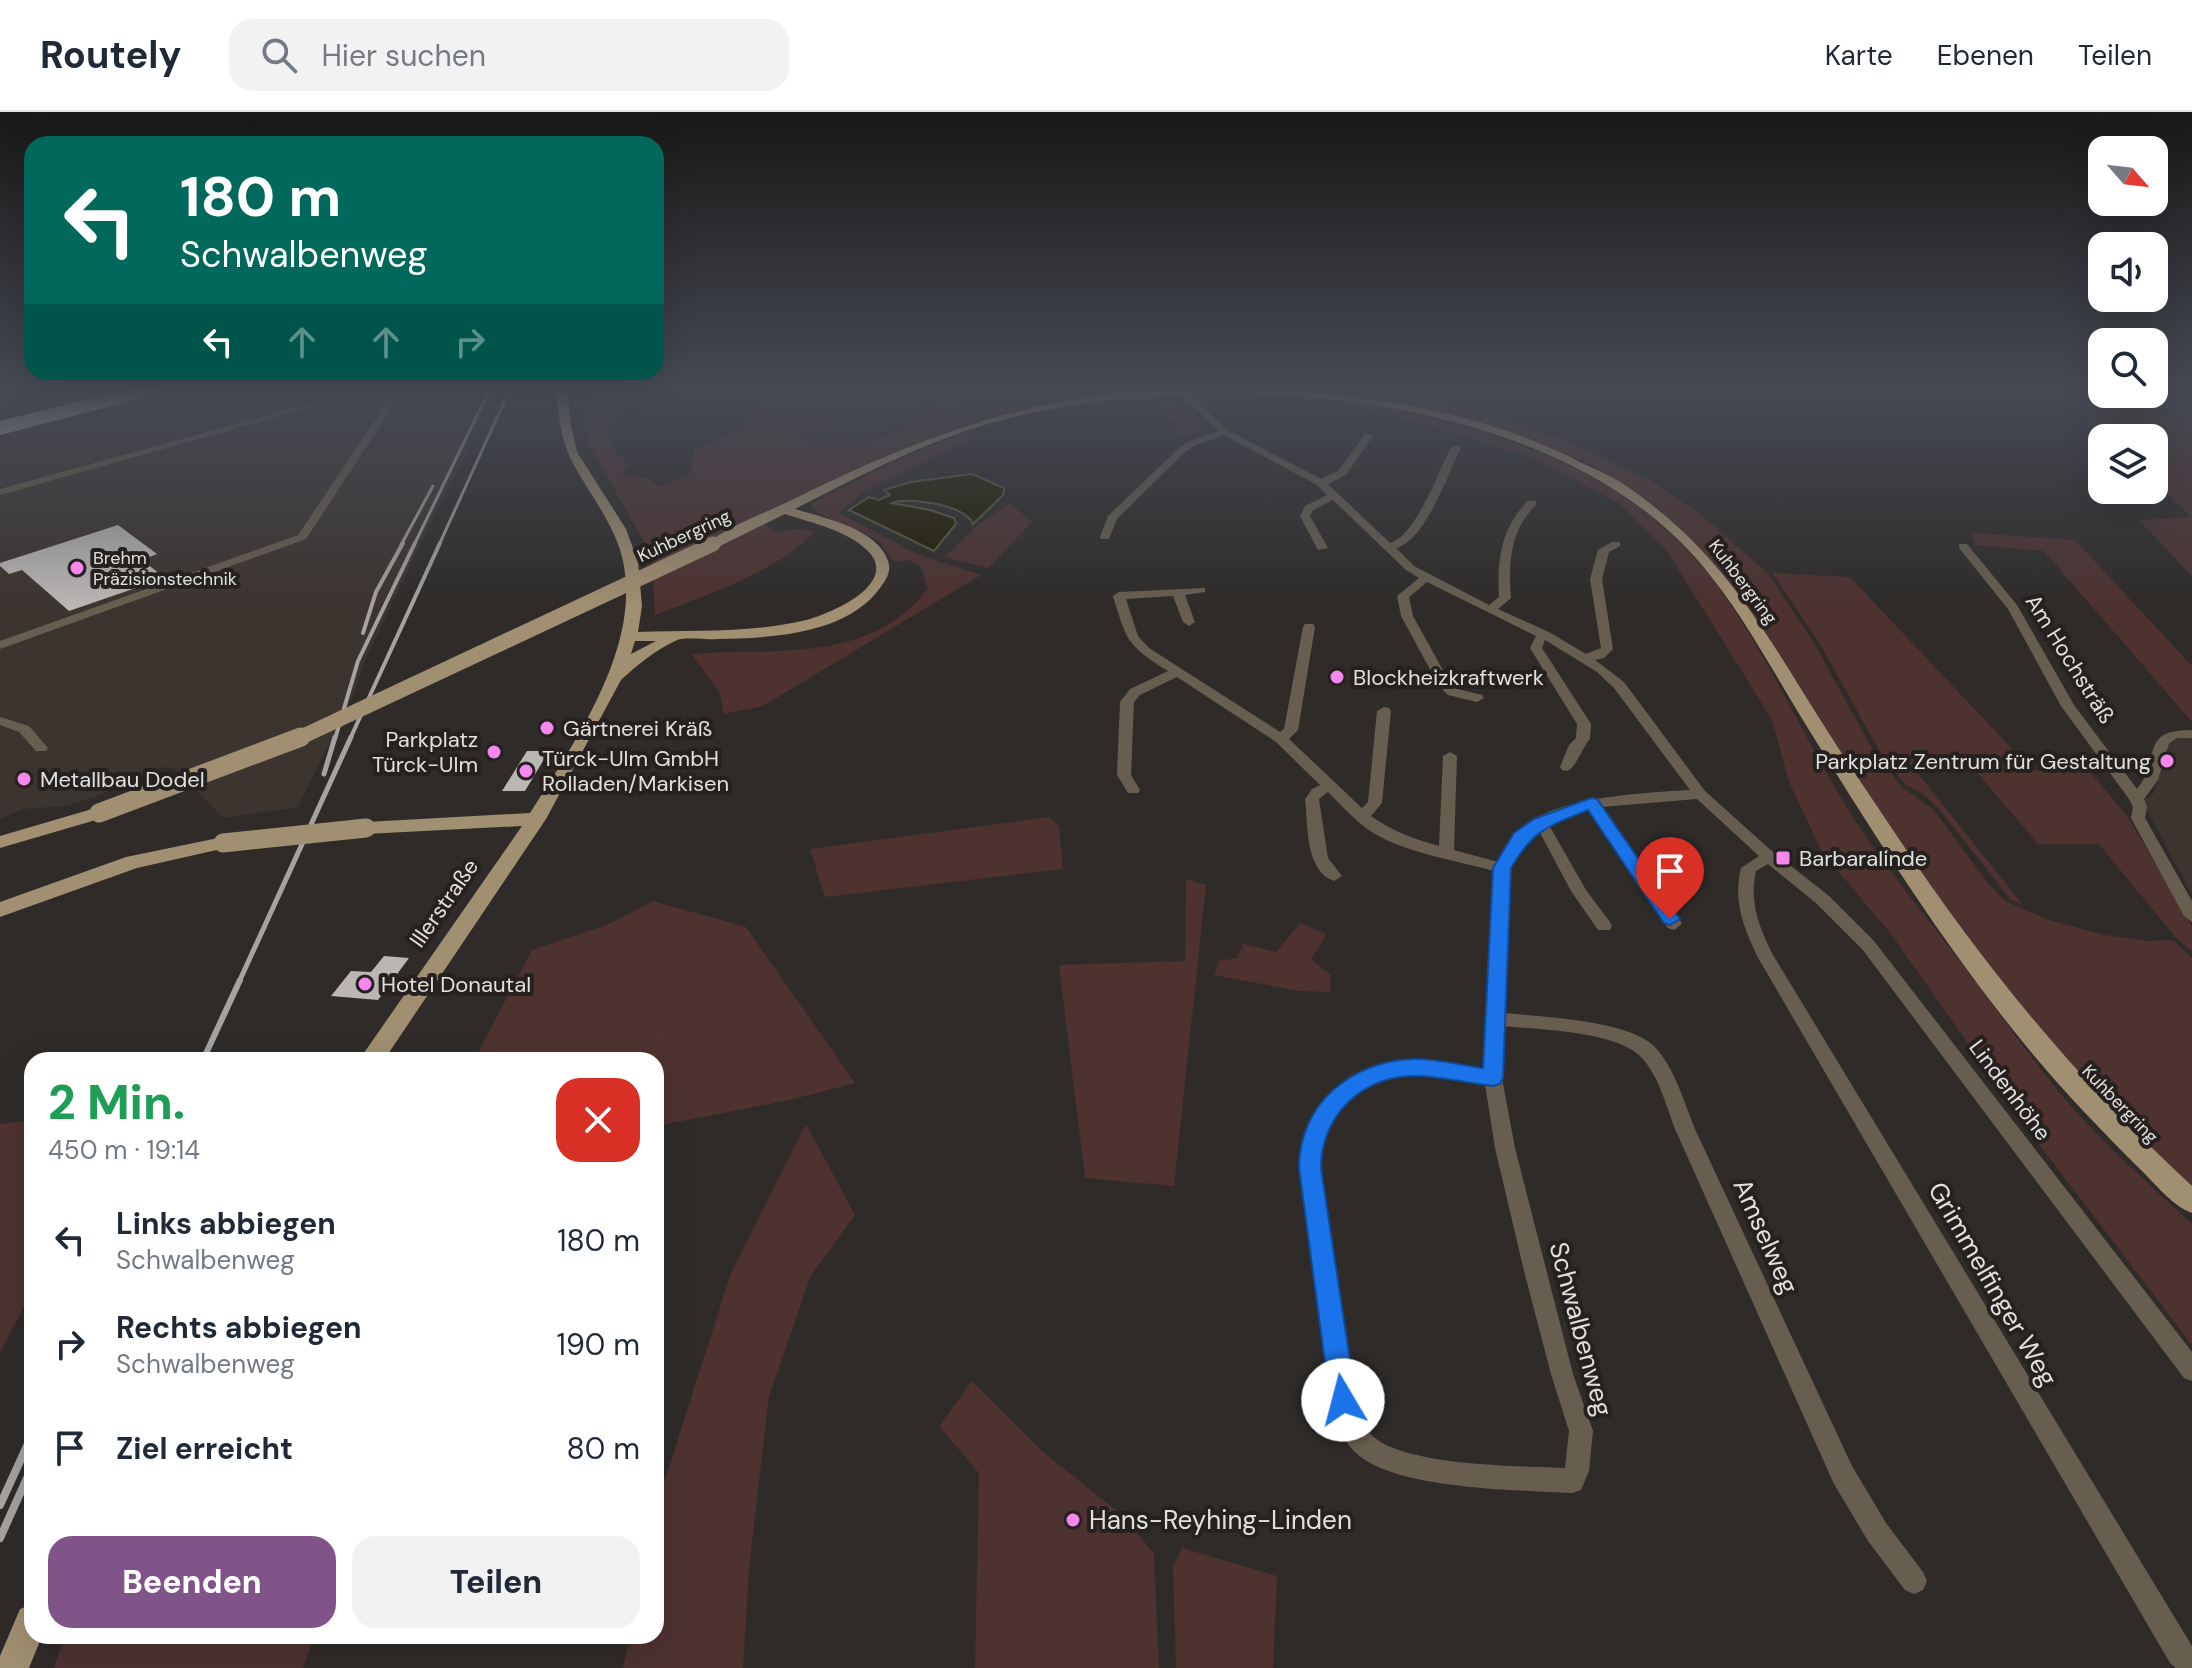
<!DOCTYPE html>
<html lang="de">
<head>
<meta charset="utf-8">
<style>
  :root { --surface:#fff; --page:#f2f2f3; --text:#1f2937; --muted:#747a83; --line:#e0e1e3; --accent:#805489 }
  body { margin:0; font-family:"DM Sans",sans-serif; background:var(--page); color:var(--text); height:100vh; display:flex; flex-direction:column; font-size:30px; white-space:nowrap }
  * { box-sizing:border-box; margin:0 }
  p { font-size:26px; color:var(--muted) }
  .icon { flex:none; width:44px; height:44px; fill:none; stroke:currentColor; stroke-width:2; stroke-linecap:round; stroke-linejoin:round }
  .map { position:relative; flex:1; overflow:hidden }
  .sheet { position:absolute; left:24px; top:940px; width:640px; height:592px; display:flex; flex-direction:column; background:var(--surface); border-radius:24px; box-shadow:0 8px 32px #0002 }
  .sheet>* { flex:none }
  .banner { position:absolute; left:24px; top:24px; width:640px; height:244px; border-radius:24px; box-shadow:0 8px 32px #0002; background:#00695c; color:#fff; overflow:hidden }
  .needle { width:52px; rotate:118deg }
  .buttons { position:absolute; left:2088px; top:24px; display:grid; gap:16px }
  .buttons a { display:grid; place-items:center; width:80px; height:80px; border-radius:16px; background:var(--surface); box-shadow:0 8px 32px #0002; font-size:40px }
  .pin { position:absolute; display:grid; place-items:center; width:68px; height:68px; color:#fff; margin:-82px -34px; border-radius:50% 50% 50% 0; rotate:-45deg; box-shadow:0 0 8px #0007 }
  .pin .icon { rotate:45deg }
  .me { position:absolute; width:88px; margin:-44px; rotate:352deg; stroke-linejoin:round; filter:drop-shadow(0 0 6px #0008) }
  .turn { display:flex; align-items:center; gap:28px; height:168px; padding:0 24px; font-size:36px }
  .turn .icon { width:104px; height:104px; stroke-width:2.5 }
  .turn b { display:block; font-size:56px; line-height:68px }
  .lanes { display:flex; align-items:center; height:76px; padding:0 24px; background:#0003; justify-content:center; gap:40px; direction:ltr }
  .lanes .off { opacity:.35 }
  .round { display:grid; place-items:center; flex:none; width:84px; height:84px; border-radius:24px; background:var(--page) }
  .headline { display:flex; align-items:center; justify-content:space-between; height:136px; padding:0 24px }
  h1 { font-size:48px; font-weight:800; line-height:60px; color:#1e9e55 }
  .button { display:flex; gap:16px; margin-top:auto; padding:16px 24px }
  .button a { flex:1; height:92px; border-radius:24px; background:var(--accent); color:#fff; font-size:32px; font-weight:800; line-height:92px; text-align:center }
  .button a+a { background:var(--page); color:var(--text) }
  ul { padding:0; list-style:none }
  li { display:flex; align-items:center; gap:24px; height:104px; padding:0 24px }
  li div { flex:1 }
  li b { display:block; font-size:30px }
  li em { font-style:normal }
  header { display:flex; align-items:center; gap:48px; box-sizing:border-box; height:112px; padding:0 40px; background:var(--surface); border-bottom:2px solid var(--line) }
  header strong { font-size:38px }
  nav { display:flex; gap:44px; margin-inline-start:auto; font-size:28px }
  .search { width:560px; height:72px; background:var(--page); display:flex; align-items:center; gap:20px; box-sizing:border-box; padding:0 28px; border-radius:24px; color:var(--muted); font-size:30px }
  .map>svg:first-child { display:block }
  .built { fill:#3c342f }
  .green { fill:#4d3230 }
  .water { fill:#211c01; stroke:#5b5743; stroke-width:2 }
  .building { fill:#bab6b4 }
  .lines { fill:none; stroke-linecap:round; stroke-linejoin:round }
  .minor { fill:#675e4f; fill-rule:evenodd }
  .major { fill:#a18f71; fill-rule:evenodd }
  .rail-far4 { stroke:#a5a3a1; stroke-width:3 }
  .rail-far3 { stroke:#a5a3a1; stroke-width:4 }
  .rail-far2 { stroke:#a5a3a1; stroke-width:5 }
  .rail-far1 { stroke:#a5a3a1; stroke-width:6 }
  .rail { stroke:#a5a3a1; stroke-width:8 }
  .major-bridge-far1 { stroke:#a18f71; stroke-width:15 }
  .major-bridge { stroke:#a18f71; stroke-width:19 }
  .route { fill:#1a73e8; stroke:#114b97; stroke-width:2 }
  .poi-dot { fill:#f688ed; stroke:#24211f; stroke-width:3 }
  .labels { text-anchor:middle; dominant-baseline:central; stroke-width:8; stroke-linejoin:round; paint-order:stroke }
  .far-street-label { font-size:18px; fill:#e1e0de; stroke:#24211f }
  .far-poi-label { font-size:18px; fill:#e1e0de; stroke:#24211f; text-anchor:start }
  .street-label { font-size:22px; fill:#e1e0de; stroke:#24211f }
  .poi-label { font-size:22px; fill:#e1e0de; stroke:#24211f; text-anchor:start }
  .near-street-label { font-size:26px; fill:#e1e0de; stroke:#24211f }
  .near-poi-label { font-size:26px; fill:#e1e0de; stroke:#24211f; text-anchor:start }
</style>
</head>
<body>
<header>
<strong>Routely</strong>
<div class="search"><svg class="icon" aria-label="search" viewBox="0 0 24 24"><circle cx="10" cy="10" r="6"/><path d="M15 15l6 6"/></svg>Hier suchen</div>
<nav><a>Karte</a><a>Ebenen</a><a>Teilen</a></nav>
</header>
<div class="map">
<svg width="2192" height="1556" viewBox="0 0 2192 1556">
  <rect width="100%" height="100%" fill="#2e2b29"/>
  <!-- built -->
  <g class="built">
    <polygon points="0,277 500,277 429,414 365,549 353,584 298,695 223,706 175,657 163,655 97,684 66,694 23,697 0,707"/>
    <polygon points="889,277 947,277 908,307 859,333 818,335 799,325"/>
    <polygon points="2180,625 2192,625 2192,783 2142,689 2154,681 2169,633"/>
  </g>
  <!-- green -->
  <g class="green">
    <path d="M593 277H633L605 317 616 341 629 354 622 362 650 367 657 375 691 362 694 337 744 316 761 288 782 287 808 277H889L800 324C846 356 919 312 954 277H977L942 307 1064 289 985 305 952 317 755 404 774 420 797 417 815 419C780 459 704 484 655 503L652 451 644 430 586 327V303Z"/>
    <path d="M1433 277H1445L1449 293 1567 328 1653 370 1701 403 1767 460 1814 531 1874 640 1902 675 1934 698 1987 770 2005 789 2049 808 2105 823 2146 829 2173 828 2192 846V1077C2161 1048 2129 1020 2100 989 2033 917 1973 837 1918 756 1875 692 1833 628 1791 565 1751 504 1713 442 1656 395 1589 340 1500 317 1418 296L1426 290 1434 289Z"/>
    <polygon points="2060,277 2099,277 2104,283 2154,282 2154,277 2192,277 2192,464 2139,408 2192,405 2154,370 2154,326 2107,326 2068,289"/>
    <path d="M1149 285C1176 288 1190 296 1207 317L1176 327 1177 308 1157 303V293L1152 290 1099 289Z"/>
    <path d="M1341 288C1485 313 1633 354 1722 480 1779 561 1816 655 1873 735 1903 777 1936 817 1967 858 2004 906 2039 960 2081 1005 2116 1042 2154 1077 2192 1112V1233L2035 1027 1891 822 1822 740 1789 670 1772 608 1667 439 1619 391 1529 344 1403 306 1345 295Z"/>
    <path d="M964 321 974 326 860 382 839 401 919 443 981 463 763 594 724 602 719 579 691 542C773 536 873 552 928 476L920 453 909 448 894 450 878 428 816 400 811 392 904 345Z"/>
    <polygon points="1010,391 1032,410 988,456 944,445 978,413"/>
    <polygon points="1972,421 2075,428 2192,554 2192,610 2044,439 1975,433"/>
    <polygon points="1772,461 1850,465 2032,658 2091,661 2127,704 2186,803 2192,814 2192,839 2176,826 2099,732 2038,732 1972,655 1911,653 2023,793 2010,787 1940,698 1923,682 1906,673 1880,640 1820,532"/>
    <polygon points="1049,705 1059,714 1063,757 825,785 810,737"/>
    <polygon points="1186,767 1206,773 1174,1074 1085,1066 1059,853 1185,849"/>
    <polygon points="653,789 746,815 855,971 790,988 656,1014 656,948 474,948 532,838 607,813"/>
    <polygon points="1300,811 1327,822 1311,847 1331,863 1330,880 1298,879 1214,863 1219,849 1237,846 1243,832 1276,840"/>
    <polygon points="32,1008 32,1180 0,1240 0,1012"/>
    <polygon points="806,1012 855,1103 811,1163 769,1284 749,1456 743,1556 623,1556 630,1524 656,1524 656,1399 659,1386 731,1161"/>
    <polygon points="972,1269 1043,1340 1126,1406 1154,1442 1159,1556 975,1556 979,1361 939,1314"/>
    <polygon points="1182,1436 1277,1464 1273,1556 1176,1556 1173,1455"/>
    <polygon points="65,1524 315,1524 303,1556 54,1556"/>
  </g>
  <!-- water -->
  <path class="water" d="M972 362 1004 376 1003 383 973 412C966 393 908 384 892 391L930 398 954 406 956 412 934 439 849 398 869 385 879 388 890 383 884 378 911 370Z"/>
  <!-- building -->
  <g class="building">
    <polygon points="129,277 162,277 162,281 0,323 0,309"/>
    <polygon points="118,413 157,442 142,448 165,466 69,499 22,458 9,462 0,454 0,451"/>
    <polygon points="527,639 549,639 525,679 502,679"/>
    <polygon points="384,844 409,846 378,888 331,884 351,859 371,860"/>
  </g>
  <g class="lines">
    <!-- minor -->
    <g class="minor">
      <polygon points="363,277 377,277 0,383 0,377"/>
      <polygon points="396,277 404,277 306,427 0,537 0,529 298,423"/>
      <path d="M1175 277H1184L1228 318 1321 367 1338 359 1365 322H1371L1373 324 1346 363 1328 372 1390 431C1415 425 1439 359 1451 335L1459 333 1461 335C1448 362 1425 429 1396 436L1414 454 1489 493 1499 485C1497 449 1501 415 1528 389H1536V393C1510 418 1508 452 1511 486L1498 497 1549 520 1586 542 1601 536 1590 467 1598 438 1612 430H1620V434L1609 440 1602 467 1613 537 1604 546 1595 548 1624 570 1705 679 1774 741 1828 783 1874 829 2192 1240V1269L2184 1266 1862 837 1816 791 1768 752 1756 759C1749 790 1759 815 1773 843L2192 1534V1556H2176L2170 1551 1757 844C1743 814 1733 789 1741 756L1759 744 1697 687 1602 695 1680 808 1682 812 1674 818 1668 816 1588 697 1549 713 1586 778 1610 810 1612 814 1610 818H1598L1571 779 1539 719 1526 728 1510 756 1505 901C1542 905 1627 908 1654 934 1675 956 1684 990 1695 1017L1852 1354 1886 1411 1923 1460 1927 1469 1923 1478 1914 1482 1905 1478 1868 1429 1834 1372 1675 1017C1666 993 1659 964 1641 945 1616 919 1540 918 1504 914L1502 966 1515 1036 1573 1262 1593 1319 1589 1359 1581 1378 1572 1381C1519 1378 1389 1378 1353 1338 1340 1325 1336 1305 1331 1288L1300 1056C1307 988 1353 948 1422 948 1443 948 1464 953 1484 957L1494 759C1455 748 1410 742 1375 722 1357 711 1343 695 1328 680L1319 687 1328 746 1342 764 1334 769C1305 759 1308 713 1305 687L1312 677 1320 673 1276 630 1177 565 1140 583 1134 590 1131 663 1140 678 1138 681H1128L1117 663 1120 590 1130 577 1168 559C1127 533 1127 530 1113 484L1119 480 1205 476V480L1185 483 1195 510 1189 514 1183 510 1173 484 1126 487 1138 524 1149 536 1280 620 1284 617 1303 515 1305 512H1313L1315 515 1298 618 1289 627 1362 696 1368 690 1377 599 1384 595 1389 596 1391 599 1382 691 1371 704C1392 719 1414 727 1439 734L1443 644 1450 640 1457 644 1454 738 1498 750C1503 741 1507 731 1514 723 1547 684 1642 681 1690 678L1614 576 1597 560 1545 528 1542 536 1591 612 1590 627C1582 636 1576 656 1567 659L1562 658 1560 655 1569 633 1576 626 1577 612 1530 536 1536 524 1427 470 1409 485 1413 504 1449 569 1458 577 1482 583 1484 586 1477 590 1448 583 1439 574 1401 504 1397 484 1419 466 1406 458 1333 388 1313 398 1310 404 1328 436 1318 438 1300 404 1305 394 1327 383 1317 373 1224 323 1196 333 1185 340 1117 407 1109 427H1101L1100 425 1108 404 1179 336 1190 329 1219 319ZM1413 963 1442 965 1485 972 1495 1036 1524 1159 1551 1262 1569 1319 1565 1356C1519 1354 1410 1354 1375 1326 1362 1316 1359 1303 1355 1288L1320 1056C1325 998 1356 971 1413 963Z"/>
      <polygon points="1215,277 1225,277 1219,280"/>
      <path d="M1959 432H1967L2017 493 2074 593 2137 677C2162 646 2138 618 2192 618V626H2177L2169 632 2158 668 2144 687 2147 695 2145 706 2192 789V810L2184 804 2131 706 2133 695 2129 687 2061 594 2008 497 1959 436Z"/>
      <polygon points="0,605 29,614 48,636 46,639 36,639 19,620 0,613"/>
    </g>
    <!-- major -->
    <g class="major">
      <path d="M557 277H567L571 313 577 340 626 417 638 450 642 494 638 520C692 518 748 521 802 509 826 504 901 473 868 439 847 418 812 411 785 402L718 435 706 432C732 412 768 400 798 385 934 318 1049 277 1202 277 1331 277 1462 290 1578 349 1594 357 1613 364 1628 375 1723 441 1763 517 1823 612 1848 652 1875 691 1901 730 1987 858 2078 969 2192 1074V1101C2173 1094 2158 1075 2144 1061 2102 1019 2060 976 2022 929 1943 832 1875 724 1809 618 1774 562 1744 503 1701 452 1551 275 1212 254 1002 308 930 327 861 363 795 397 824 406 877 416 888 449 892 459 886 468 880 476 846 523 770 526 717 527 706 528 683 524 675 529 656 538 637 553 621 568L546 707 384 948H359L522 714 366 722 357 716 366 710 530 701C579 623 660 510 611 416 581 357 559 351 557 277ZM635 529H656L631 542Z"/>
      <polygon points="99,695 106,697 108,701 106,705 0,736 0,724"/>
      <polygon points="223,725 230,727 233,731 230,735 137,756 0,805 0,790 126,745"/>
      <polygon points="32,1492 32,1524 42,1524 29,1556 0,1556 0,1544 20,1497"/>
    </g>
    <!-- rail-far4 -->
    <g class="rail-far4">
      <polyline points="465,285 477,277"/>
      <polyline points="401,433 433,374"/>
      <polyline points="414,433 490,277"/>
      <polyline points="439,433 510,277"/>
    </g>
    <!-- rail-far3 -->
    <g class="rail-far3">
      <polyline points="363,521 376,480 403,431"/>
      <polyline points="335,627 358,549 415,431"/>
      <polyline points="350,627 440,431"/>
    </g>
    <!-- rail-far2 -->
    <g class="rail-far2">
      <polyline points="324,662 335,625"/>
      <polyline points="239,870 351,625"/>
    </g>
    <!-- rail-far1 -->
    <polyline class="rail-far1" points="203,948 240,868"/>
    <!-- rail -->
    <g class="rail">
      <polyline points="0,1393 32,1323"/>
      <polyline points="0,1426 32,1355"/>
    </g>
    <!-- major-bridge-far1 -->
    <polyline class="major-bridge-far1" points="297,627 713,432"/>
    <!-- major-bridge -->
    <g class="major-bridge">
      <polyline points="99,701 301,625"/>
      <polyline points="223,731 366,716"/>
    </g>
  </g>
  <!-- sky -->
  <linearGradient id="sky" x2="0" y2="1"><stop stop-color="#191817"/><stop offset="0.56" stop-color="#464a54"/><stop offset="1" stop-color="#464a54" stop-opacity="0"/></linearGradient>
  <rect width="2192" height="495" fill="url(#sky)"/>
  <!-- route -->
  <path class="route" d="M1591 686 1597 687 1680 807 1670 813 1664 811 1588 698C1547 715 1534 717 1511 756L1503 966 1500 972 1493 974C1468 971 1443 965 1418 964 1363 962 1321 1003 1321 1056L1356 1288 1352 1298 1343 1302 1333 1298 1330 1288 1299 1056C1299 992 1352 948 1415 947 1437 947 1461 953 1483 956L1493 756 1514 721 1534 707Z"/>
  <!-- markers -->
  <g class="poi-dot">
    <circle cx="77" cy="456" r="8"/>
    <circle cx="1337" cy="565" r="8"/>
    <circle cx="547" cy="616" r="8"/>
    <circle cx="494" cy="640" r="8"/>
    <circle cx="2167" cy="649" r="8"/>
    <circle cx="526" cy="659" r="8"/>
    <circle cx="24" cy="667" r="8"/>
    <rect x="1775" y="738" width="16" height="16" rx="4"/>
    <circle cx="365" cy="872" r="8"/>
    <circle cx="1073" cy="1408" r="8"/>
  </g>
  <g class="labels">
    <!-- far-street labels -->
    <g class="far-street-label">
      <text transform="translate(684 424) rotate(-25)">Kuhbergring</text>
      <text transform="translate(1743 470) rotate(53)">Kuhbergring</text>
      <text transform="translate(2120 992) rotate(46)">Kuhbergring</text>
    </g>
    <!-- far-poi labels -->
    <g class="far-poi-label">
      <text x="93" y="446">Brehm<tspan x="93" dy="21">Präzisionstechnik</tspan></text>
    </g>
    <!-- street labels -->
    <g class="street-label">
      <text transform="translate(2070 547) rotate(58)">Am Hochsträß</text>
      <text transform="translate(444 791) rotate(-55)">Illerstraße</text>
      <text transform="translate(2010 978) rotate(53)">Lindenhöhe</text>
    </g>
    <!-- poi labels -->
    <g class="poi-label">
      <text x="1353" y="565">Blockheizkraftwerk</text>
      <text x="563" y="616">Gärtnerei Kräß</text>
      <text x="478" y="627" text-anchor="end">Parkplatz<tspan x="478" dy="25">Türck-Ulm</tspan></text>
      <text x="542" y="646">Türck-Ulm GmbH<tspan x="542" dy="25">Rolladen/Markisen</tspan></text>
      <text x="2151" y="649" text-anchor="end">Parkplatz Zentrum für Gestaltung</text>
      <text x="40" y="667">Metallbau Dodel</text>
      <text x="1799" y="746">Barbaralinde</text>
      <text x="381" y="872">Hotel Donautal</text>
    </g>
    <!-- near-street labels -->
    <g class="near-street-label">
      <text transform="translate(1766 1124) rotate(66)">Amselweg</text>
      <text transform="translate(1993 1172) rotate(60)">Grimmelfinger Weg</text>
      <text transform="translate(1581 1217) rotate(75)">Schwalbenweg</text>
    </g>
    <!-- near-poi labels -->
    <g class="near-poi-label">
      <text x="1089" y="1408">Hans-Reyhing-Linden</text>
    </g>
  </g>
</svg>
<div class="buttons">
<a><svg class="needle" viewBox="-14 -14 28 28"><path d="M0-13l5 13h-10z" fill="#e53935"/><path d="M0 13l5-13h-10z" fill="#747a83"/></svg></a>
<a><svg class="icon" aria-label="sound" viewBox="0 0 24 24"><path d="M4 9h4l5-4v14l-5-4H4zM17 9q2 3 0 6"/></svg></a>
<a><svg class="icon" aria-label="search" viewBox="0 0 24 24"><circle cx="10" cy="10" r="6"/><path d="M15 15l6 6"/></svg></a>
<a><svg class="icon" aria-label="layers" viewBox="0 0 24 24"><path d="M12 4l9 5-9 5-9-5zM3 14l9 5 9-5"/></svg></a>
</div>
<div class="pin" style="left:1670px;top:807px;background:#d93025"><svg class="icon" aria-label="arrive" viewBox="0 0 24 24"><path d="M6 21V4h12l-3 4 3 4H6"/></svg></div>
<svg class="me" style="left:1343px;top:1288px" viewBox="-20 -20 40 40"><circle r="19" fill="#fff"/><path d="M0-13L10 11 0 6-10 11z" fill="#1a73e8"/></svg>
<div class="banner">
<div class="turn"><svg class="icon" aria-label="left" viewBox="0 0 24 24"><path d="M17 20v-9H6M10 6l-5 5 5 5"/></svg><div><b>180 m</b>Schwalbenweg</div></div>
<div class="lanes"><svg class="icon" aria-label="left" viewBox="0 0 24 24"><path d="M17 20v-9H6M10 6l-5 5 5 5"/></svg><svg class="icon off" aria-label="ahead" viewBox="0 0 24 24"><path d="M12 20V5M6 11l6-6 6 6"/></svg><svg class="icon off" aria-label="ahead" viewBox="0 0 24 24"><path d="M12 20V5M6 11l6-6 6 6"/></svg><svg class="icon off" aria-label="right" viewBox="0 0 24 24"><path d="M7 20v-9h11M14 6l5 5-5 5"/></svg></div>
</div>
<section class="sheet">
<div class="headline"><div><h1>2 Min.</h1><p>450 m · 19:14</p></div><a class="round" style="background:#d93025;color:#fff"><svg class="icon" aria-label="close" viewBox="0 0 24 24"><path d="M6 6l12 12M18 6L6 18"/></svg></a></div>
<ul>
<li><svg class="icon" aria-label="left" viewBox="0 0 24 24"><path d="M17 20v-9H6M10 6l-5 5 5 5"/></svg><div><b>Links abbiegen</b><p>Schwalbenweg</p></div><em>180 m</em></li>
<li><svg class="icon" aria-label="right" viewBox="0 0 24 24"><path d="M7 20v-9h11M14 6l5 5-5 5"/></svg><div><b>Rechts abbiegen</b><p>Schwalbenweg</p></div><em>190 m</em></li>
<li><svg class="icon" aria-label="arrive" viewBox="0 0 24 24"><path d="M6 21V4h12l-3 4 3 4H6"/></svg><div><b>Ziel erreicht</b></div><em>80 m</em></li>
</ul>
<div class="button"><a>Beenden</a><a>Teilen</a></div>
</section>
</div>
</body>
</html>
